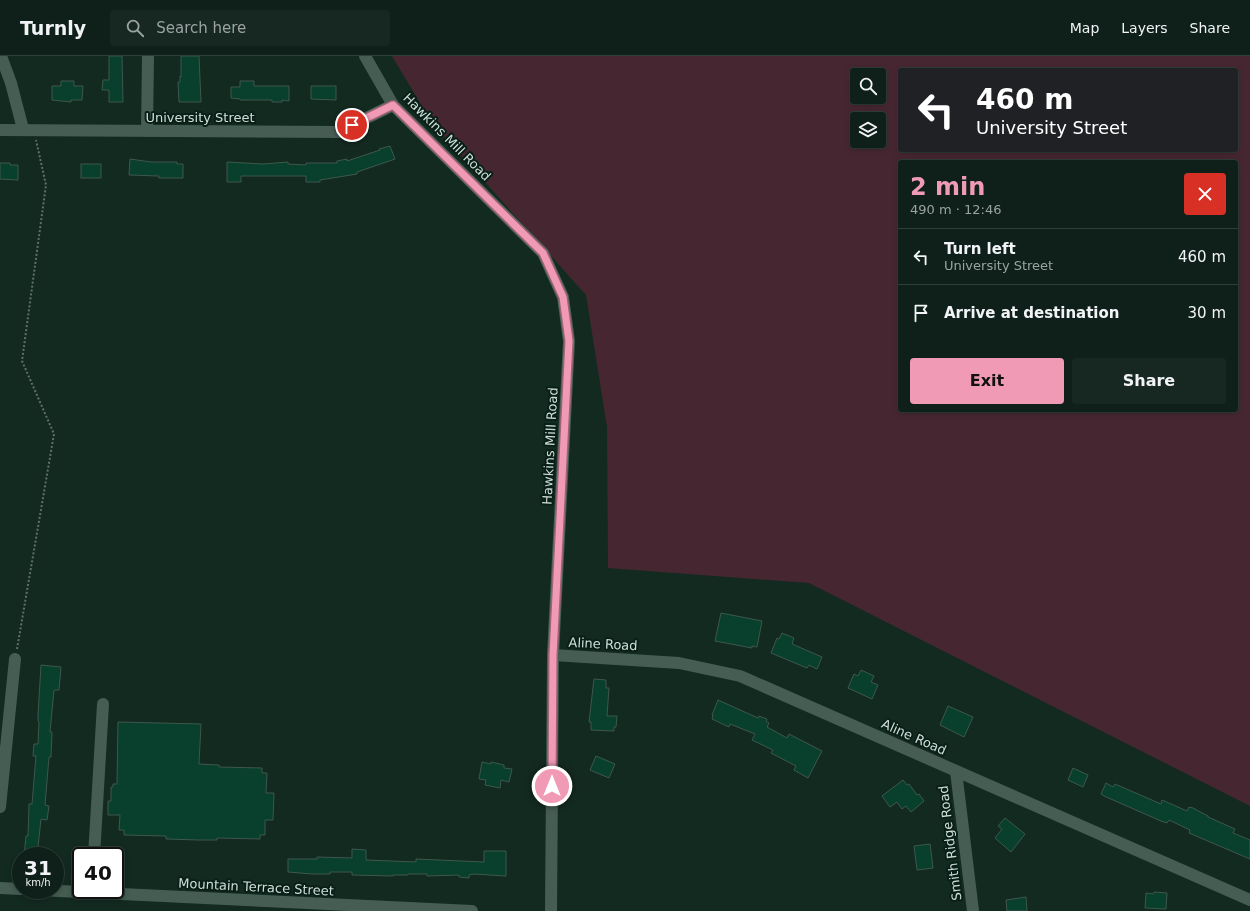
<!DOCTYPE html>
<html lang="en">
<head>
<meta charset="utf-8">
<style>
  :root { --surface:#0e2019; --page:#172822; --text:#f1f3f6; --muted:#9ba3a2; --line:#2e3e38; --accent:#f09ab6 }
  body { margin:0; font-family:"DejaVu Sans",sans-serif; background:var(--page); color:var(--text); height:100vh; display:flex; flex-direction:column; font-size:15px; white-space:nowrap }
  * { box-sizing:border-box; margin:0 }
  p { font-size:13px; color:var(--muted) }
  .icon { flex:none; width:22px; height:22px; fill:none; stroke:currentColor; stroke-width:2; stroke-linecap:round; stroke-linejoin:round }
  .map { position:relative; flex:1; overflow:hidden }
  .panel { position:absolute; left:898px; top:104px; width:340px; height:252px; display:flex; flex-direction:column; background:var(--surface); border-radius:4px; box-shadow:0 2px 6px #0003,0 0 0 1px var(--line) }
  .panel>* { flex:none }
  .top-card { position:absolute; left:898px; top:12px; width:340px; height:84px; border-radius:4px; box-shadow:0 2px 6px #0003,0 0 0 1px var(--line); background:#202124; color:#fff; overflow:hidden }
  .tools { position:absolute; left:850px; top:12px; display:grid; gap:8px }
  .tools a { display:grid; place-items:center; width:36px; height:36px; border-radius:4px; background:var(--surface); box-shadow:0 2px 6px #0003,0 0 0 1px var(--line); font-size:20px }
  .speed { position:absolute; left:12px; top:791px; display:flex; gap:8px; font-size:20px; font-weight:700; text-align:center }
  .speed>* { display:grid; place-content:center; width:52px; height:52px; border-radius:50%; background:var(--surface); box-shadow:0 2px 6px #0003,0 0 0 1px var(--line); line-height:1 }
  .speed small { font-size:10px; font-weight:400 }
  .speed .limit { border:2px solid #111; border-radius:6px; background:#fff; color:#111 }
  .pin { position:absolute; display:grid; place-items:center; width:34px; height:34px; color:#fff; margin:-17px; border:2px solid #fff; border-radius:50%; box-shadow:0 1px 4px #0007 }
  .me { position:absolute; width:44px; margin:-22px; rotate:0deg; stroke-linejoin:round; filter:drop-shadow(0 0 3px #0008) }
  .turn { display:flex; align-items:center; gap:14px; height:84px; padding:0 12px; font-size:18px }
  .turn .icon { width:52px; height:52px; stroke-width:2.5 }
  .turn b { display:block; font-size:28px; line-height:34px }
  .round { display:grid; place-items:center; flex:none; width:42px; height:42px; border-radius:4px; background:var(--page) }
  .summary { display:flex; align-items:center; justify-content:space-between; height:68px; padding:0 12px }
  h1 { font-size:24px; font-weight:600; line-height:30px; color:var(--accent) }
  .primary-button { display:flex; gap:8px; margin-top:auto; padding:8px 12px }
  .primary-button a { flex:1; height:46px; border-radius:4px; background:var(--accent); color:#111; font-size:16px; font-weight:600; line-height:46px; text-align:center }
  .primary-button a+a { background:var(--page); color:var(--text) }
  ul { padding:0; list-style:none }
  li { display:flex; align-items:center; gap:12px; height:56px; padding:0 12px; border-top:1px solid var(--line) }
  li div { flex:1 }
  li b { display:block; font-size:15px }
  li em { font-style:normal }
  header { display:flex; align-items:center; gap:24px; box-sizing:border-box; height:56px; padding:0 20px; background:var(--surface); border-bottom:1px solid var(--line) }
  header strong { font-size:19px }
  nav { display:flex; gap:22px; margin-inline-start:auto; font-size:14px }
  .search { width:280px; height:36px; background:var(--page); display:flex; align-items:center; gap:10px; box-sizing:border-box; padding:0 14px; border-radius:4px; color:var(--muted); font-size:15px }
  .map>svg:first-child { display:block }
  .green { fill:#462731; fill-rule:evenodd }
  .building { fill:#083f2d; stroke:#3f574c }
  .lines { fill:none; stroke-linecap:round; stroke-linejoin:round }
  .path { stroke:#5e726a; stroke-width:2; stroke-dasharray:2 2; stroke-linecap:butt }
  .minor { stroke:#455d52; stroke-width:12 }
  .route-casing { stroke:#9c6476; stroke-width:10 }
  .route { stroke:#f09ab6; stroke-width:7 }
  .labels { text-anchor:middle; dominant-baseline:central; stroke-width:4; stroke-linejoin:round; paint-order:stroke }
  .street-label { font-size:13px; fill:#d0ded8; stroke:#092018 }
</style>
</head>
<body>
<header>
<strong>Turnly</strong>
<div class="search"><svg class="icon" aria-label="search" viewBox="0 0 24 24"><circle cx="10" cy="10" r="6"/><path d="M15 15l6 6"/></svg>Search here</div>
<nav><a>Map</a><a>Layers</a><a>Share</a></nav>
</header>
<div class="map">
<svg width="1250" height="855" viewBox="0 0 1250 855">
  <rect width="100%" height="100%" fill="#132a21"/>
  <!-- green -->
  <path class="green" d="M392 0H1250V750L809 527 608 512 607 371 586 239 432 67ZM900 14H1236V94H900ZM857 19H879V41H857ZM857 63H879V85H857ZM900 106H1236V354H900Z"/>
  <!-- building -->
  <g class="building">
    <polygon points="109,0 122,0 123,46 109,46 109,34 102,34 103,24 109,24"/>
    <polygon points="181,0 199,0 201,46 179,46 178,26 180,26 180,20 181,21"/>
    <polygon points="61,25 74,25 74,30 83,30 82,44 71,44 71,46 52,44 52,30 61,30"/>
    <polygon points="240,25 254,25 254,30 289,30 289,45 282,44 282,46 272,46 272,44 240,44 240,43 231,42 231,31 240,31"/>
    <polygon points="311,30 336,30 336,44 311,43"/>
    <polygon points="390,90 395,103 357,116 357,118 320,124 320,126 306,126 306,120 241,120 241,126 227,126 227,106 263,108 288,106 288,108 306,109 306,107 337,107 337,105 347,103 347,105 380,94 379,93"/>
    <polygon points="130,103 151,106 177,106 177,108 183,108 183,122 159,122 159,120 129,119"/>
    <polygon points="0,107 10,107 10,109 18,109 18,124 0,123"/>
    <rect x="81" y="108" width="20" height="14"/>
    <polygon points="721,557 762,565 757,591 752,590 752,592 715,585"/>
    <polygon points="782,577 794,582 792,588 822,601 817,613 809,609 807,612 771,597 777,582 779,583"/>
    <polygon points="41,609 61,611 59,634 54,634 50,676 52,676 51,701 49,701 45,749 49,750 47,764 41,763 37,800 24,800 26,780 28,780 29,748 32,748 36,700 33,700 34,688 38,688 39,666 38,665 38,659"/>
    <polygon points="861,614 874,620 871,626 878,629 872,643 848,632 854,618 858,620"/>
    <polygon points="594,623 606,624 606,632 609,632 607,660 617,660 616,671 614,671 614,675 591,674 591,666 589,666"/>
    <polygon points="718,644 758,662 759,660 767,663 766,665 769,667 767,671 787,682 789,678 822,695 808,722 794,714 796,710 771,697 773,694 752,684 755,678 730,668 729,671 712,663 713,659 712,659"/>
    <polygon points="948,650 973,661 964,681 940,669"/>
    <polygon points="118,666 201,668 199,708 219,709 219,711 262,712 262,717 267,717 266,737 274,737 273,764 265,764 265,779 260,779 260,783 217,782 217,784 199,784 166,783 166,780 124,779 124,774 119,774 120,759 108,759 108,745 111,745 111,731 113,731 113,728 117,728"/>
    <polygon points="596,700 615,708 609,722 590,714"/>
    <polygon points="482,706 491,708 491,706 504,709 504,712 512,713 509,726 501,724 500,732 485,729 486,724 479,723"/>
    <polygon points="1073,712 1088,719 1083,731 1068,724"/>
    <polygon points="903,724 907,729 909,728 917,739 919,738 924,745 911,756 906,750 902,753 897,746 890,751 882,740"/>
    <polygon points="1106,727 1113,731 1115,728 1161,748 1162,744 1187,755 1189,751 1190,752 1191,751 1208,760 1208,761 1235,773 1233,777 1250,784 1250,803 1189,777 1190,774 1169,764 1167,767 1161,765 1104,740 1101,738"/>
    <polygon points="1005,762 1025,778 1011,796 995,782 1002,773 998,770"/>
    <polygon points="930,788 933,812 917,814 914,790"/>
    <polygon points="352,793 366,794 366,804 416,806 416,803 484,806 484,795 506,795 506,820 474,818 469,819 469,822 459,821 459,819 427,820 427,818 408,818 408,819 393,819 393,820 352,819 352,816 330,816 330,818 312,818 288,816 288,803 317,803 317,801 352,802"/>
    <polygon points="1154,836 1167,837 1166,853 1145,852 1146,837 1153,838"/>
    <polygon points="1026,841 1027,855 1007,855 1006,844"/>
  </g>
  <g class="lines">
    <!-- path -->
    <polyline class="path" points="17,593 54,378 22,305 46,129 36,84"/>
    <!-- minor -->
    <g class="minor">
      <polyline points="1,0 11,27 23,73"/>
      <polyline points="365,0 393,49 543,197 563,241 569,285 553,599 551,855"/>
      <polyline points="0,74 338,76 393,49"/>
      <polyline points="147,75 148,0"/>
      <polyline points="553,599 679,607 740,620 1250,844"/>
      <polyline points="956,715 973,855"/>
      <polyline points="0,751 15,603"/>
      <polyline points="94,800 103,648"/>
      <polyline points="0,832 21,833"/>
      <polyline points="39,834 472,855"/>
    </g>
  </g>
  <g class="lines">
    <defs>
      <polyline id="route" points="352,69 393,49 543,197 563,241 569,285 553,599 552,730"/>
    </defs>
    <!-- route casing -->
    <use href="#route" class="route-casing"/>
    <!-- route -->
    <use href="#route" class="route"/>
  </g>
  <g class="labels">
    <!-- street labels -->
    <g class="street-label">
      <text x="200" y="61">University Street</text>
      <text transform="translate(447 81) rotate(45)">Hawkins Mill Road</text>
      <text transform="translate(550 390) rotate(-87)">Hawkins Mill Road</text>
      <text transform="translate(603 588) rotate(3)">Aline Road</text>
      <text transform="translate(914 681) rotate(24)">Aline Road</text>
      <text transform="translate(950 787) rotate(-97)">Smith Ridge Road</text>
      <text transform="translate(256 831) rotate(3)">Mountain Terrace Street</text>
    </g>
  </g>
</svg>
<div class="tools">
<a><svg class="icon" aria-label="search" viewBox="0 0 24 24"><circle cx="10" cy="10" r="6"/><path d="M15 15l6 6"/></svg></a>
<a><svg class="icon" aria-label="layers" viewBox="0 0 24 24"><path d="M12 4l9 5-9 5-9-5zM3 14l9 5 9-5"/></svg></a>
</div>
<div class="speed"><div>31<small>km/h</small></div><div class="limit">40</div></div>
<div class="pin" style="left:352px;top:69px;background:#d93025"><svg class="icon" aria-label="arrive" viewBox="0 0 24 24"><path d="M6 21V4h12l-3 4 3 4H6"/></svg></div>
<svg class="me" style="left:552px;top:730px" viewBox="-20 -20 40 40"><circle r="17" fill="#f09ab6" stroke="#fff" stroke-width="3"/><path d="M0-11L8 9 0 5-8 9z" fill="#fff"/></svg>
<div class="top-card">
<div class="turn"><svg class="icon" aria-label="left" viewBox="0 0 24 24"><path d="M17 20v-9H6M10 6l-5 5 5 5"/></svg><div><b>460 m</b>University Street</div></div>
</div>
<section class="panel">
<div class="summary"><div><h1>2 min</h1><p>490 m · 12:46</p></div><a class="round" style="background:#d93025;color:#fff"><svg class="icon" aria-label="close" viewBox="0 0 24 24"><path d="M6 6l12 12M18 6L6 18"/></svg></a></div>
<ul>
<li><svg class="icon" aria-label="left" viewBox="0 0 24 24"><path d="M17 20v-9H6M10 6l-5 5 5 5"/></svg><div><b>Turn left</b><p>University Street</p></div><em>460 m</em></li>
<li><svg class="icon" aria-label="arrive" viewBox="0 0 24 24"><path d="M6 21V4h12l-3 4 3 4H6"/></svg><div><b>Arrive at destination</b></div><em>30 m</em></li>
</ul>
<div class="primary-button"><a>Exit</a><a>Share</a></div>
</section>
</div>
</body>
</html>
